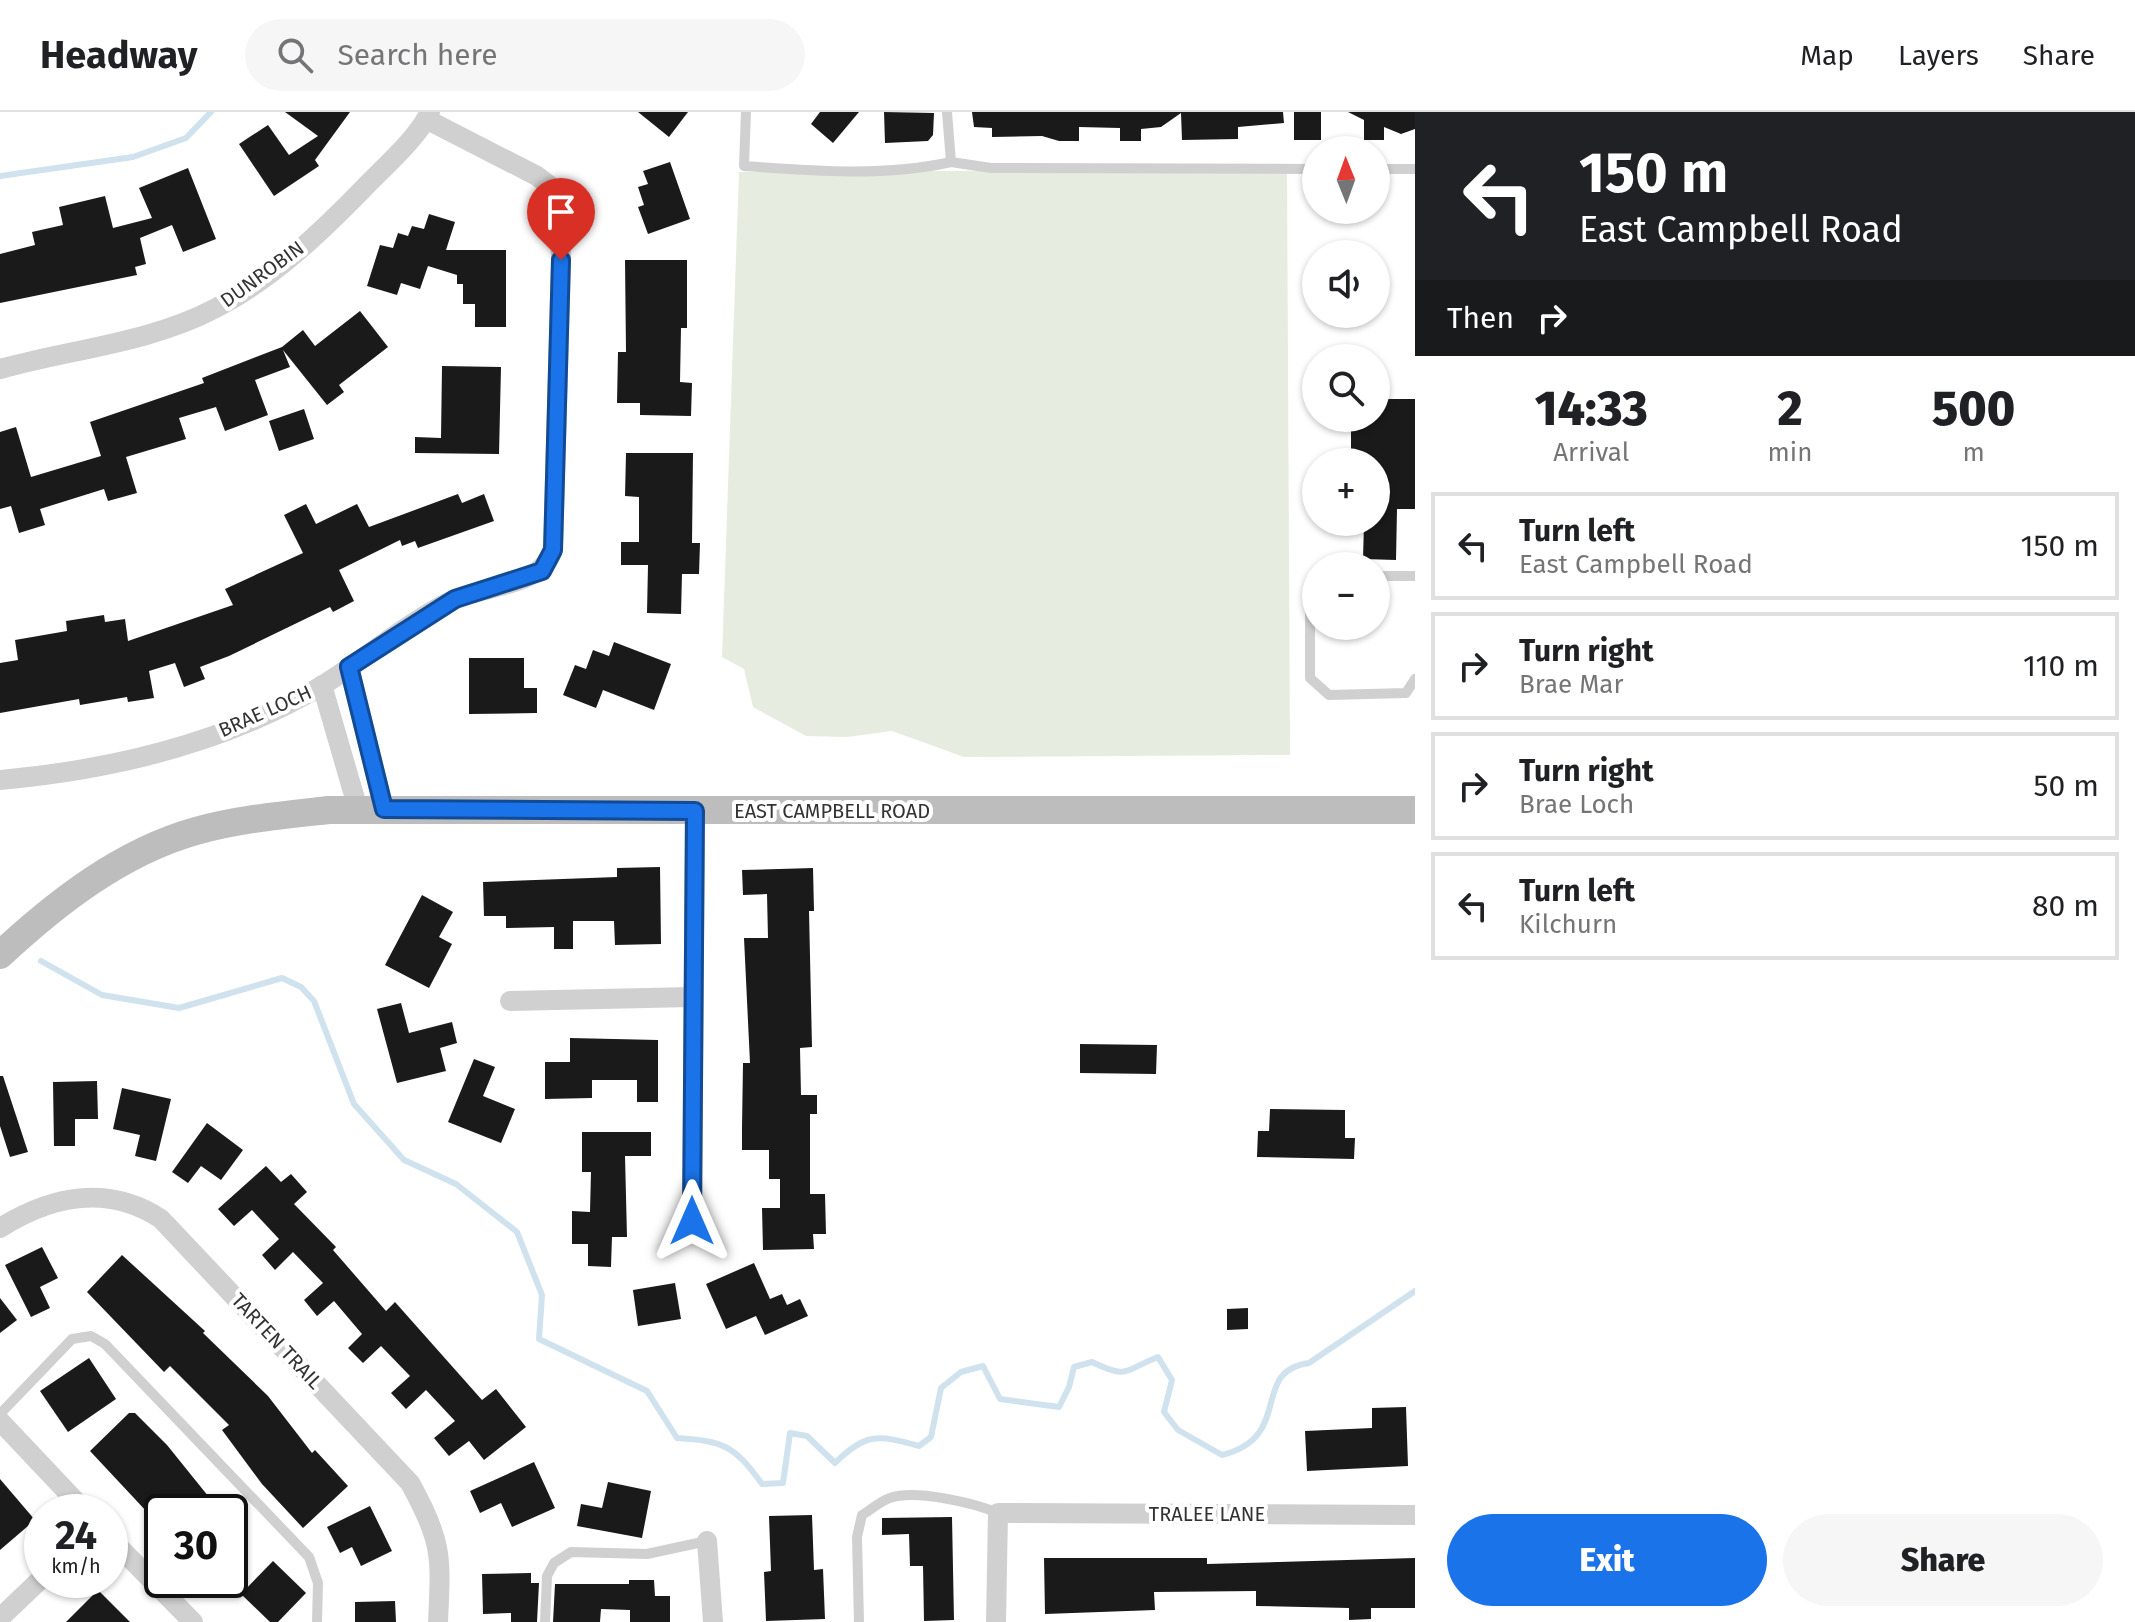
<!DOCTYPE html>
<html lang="en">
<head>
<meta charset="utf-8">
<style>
  :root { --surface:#fff; --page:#f6f6f6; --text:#202124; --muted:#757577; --line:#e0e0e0; --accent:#1a73e8 }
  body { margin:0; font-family:"Fira Sans",sans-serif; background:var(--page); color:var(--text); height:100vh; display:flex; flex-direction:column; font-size:30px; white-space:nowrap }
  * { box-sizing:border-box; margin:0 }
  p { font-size:26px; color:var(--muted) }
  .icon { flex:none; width:44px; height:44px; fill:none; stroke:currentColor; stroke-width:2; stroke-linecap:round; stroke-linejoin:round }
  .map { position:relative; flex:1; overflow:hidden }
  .side { display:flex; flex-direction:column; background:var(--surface); width:720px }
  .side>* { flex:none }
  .top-card { background:#202124; color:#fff; overflow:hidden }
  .needle { width:52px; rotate:359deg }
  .fabs { position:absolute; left:1302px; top:24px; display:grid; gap:16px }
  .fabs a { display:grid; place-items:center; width:88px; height:88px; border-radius:50%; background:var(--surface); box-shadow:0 2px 6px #0004; font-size:40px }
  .speed { position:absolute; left:24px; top:1382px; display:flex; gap:16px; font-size:40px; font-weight:700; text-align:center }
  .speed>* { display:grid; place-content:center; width:104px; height:104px; border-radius:50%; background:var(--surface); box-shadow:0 2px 6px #0004; line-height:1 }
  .speed small { font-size:20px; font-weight:400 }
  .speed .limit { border:4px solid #111; border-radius:12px; background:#fff; color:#111 }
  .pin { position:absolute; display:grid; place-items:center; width:68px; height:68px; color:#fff; margin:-82px -34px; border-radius:50% 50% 50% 0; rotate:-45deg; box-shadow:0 0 8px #0007 }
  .pin .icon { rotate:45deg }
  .me { position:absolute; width:88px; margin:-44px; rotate:0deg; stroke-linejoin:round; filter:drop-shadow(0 0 6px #0008) }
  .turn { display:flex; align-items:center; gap:28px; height:168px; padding:0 32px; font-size:36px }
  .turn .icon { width:104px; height:104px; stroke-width:2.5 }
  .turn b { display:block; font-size:56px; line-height:68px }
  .then { display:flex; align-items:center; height:76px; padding:0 32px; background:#0003; gap:16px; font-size:30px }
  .eta { display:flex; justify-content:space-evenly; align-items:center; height:136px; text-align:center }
  .eta b { font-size:48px; font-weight:800; line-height:56px }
  .cta { display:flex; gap:16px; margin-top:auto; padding:16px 32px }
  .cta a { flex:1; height:92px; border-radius:48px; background:var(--accent); color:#fff; font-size:32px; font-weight:800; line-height:92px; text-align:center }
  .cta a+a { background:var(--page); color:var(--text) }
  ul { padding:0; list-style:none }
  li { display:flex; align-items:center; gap:24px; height:108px; margin:0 16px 12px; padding:0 16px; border:4px solid var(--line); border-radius:0px }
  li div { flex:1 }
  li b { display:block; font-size:30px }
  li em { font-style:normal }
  header { display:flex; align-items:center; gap:48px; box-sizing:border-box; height:112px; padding:0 40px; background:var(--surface); border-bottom:2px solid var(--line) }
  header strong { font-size:38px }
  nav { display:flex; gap:44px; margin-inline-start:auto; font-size:28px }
  .search { width:560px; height:72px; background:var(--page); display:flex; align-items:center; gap:20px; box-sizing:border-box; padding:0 28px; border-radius:44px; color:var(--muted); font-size:30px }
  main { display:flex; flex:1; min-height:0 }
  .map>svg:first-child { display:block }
  .green { fill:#e6ecdf }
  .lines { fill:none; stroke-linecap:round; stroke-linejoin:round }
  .stream { stroke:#cfe2ee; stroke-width:6 }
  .building { fill:#1a1a1a }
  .lane { stroke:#d0d0d0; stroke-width:10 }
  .street { stroke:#d0d0d0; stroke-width:20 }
  .secondary { stroke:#bdbdbd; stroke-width:28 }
  .route-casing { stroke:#114b97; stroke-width:20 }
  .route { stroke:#1a73e8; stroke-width:14 }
  .labels { text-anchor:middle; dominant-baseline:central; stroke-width:8; stroke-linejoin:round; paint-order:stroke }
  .street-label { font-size:20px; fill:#333; stroke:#fff }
</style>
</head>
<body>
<header>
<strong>Headway</strong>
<div class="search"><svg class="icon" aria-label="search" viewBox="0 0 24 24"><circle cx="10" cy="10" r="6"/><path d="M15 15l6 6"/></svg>Search here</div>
<nav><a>Map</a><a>Layers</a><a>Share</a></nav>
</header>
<main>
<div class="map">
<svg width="1415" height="1510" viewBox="0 0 1415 1510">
  <rect width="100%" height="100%" fill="#fff"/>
  <!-- green -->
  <polygon class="green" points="1287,57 1290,643 964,645 892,619 847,625 806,624 753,595 744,557 722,545 739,60"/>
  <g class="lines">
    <!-- stream -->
    <g class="stream">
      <polyline points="0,64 133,45 186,26 211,0"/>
      <path d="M41 849 102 883 179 896 282 866 301 875 314 889 354 992 404 1048 456 1072 517 1120 542 1183 539 1227 647 1279 677 1326C723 1329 734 1333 762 1372L783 1371 790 1321 807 1324 835 1351C866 1320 879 1323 919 1334L931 1325 941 1276 961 1260 983 1254 1000 1287 1059 1295 1069 1275 1074 1255 1092 1250C1129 1268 1124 1258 1158 1245L1172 1268 1164 1300 1178 1318 1222 1343C1295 1325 1249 1259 1309 1251L1415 1179"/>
    </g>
  </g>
  <!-- building -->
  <g class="building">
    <polygon points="285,0 350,0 315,48 319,54 274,84 239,32 268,13 289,43 318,24"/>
    <polygon points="638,0 688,0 669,25"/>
    <polygon points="820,0 859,0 833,31 811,12"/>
    <polygon points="884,0 934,1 933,23 928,29 885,31"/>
    <polygon points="972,0 1283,0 1284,11 1238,15 1238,27 1182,28 1181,1 1161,15 1141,17 1141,29 1120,29 1120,16 1079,15 1079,29 1059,29 1042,24 992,25 992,16 974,15"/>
    <rect x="1294" y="0" width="27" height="28"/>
    <polygon points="1348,0 1415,0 1415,17 1401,22 1384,15 1384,28 1364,28 1364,8"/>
    <polygon points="670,50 690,107 648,122 638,95 644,93 638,75 648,72 643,59"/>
    <polygon points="188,56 216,127 183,140 172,113 140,126 146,152 135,155 137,163 0,191 0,142 35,133 32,120 63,113 59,95 105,84 113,116 152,106 139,76"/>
    <polygon points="429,102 455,110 446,138 506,138 506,215 475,215 475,192 463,192 463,172 457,172 457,163 428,154 420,177 401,171 397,183 367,174 380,133 393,136 398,121 408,124 412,114 424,117"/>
    <polygon points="625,148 687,148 687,216 681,216 680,270 692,271 691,304 640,303 640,291 617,291 618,240 626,240"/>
    <polygon points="360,199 388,235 339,273 344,280 327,293 283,238 290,255 255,268 268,303 225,319 216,295 179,306 186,327 126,345 137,381 108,389 104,377 40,397 45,413 19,421 11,394 0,397 0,320 16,315 31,365 101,344 90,310 204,271 202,266 282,235 303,218 315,234"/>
    <polygon points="442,254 501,255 499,342 415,341 415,325 441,326"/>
    <polygon points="1376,287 1415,287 1415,397 1397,397 1396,448 1363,447 1364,411 1376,410 1376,350 1351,346 1351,306 1376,306"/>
    <polygon points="304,297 314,327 279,339 269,309"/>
    <polygon points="626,341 693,341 692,431 700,431 699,462 682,462 681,502 647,501 648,453 621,453 621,430 639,430 639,385 625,384"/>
    <polygon points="458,382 462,391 484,382 494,409 418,436 415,429 402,434 400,428 339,458 354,489 333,500 330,495 229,544 200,555 205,567 184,575 175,551 149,559 154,586 128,590 127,585 80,593 79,587 0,601 0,551 18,548 15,528 67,519 66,509 104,503 105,510 125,507 128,529 233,493 225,477 303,441 284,403 306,392 316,412 357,392 369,415"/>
    <polygon points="614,530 671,552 654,598 603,578 596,596 563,583 575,553 586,557 593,538 609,544"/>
    <polygon points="469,546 524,546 524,576 537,576 537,601 469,602"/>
    <polygon points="660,755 661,832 615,833 614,809 573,809 573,837 554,837 554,815 506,816 506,804 484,804 483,770 617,765 617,756"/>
    <polygon points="813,756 814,799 809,799 812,935 800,936 801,983 817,983 817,1002 810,1002 810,1082 825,1082 826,1122 813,1122 814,1137 763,1138 762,1096 780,1096 780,1067 769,1067 769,1038 742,1038 742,1016 743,951 750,951 744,826 768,826 767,782 743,783 742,758"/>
    <polygon points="422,783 453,800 439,825 452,832 429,876 385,853"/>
    <polygon points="401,891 409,921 452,910 457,931 440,936 446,959 397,971 377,897"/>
    <polygon points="570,926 658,928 658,990 637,990 637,968 592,968 592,986 545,987 545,950 570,950"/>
    <polygon points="1080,932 1157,933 1156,962 1080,961"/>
    <polygon points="474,947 495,955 483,984 515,997 501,1031 448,1010"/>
    <polygon points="0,964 3,964 28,1040 10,1045 0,1014"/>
    <polygon points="97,969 98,1007 75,1007 75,1034 54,1034 53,970"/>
    <polygon points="122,976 171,987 156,1049 135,1044 140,1023 113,1017"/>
    <polygon points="1270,997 1345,998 1345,1026 1355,1026 1354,1047 1257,1045 1258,1019 1269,1019"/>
    <polygon points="207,1011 243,1038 221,1068 201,1054 188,1071 172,1060"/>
    <polygon points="582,1020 651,1020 651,1044 625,1044 627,1125 612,1125 611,1155 588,1154 588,1132 572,1132 572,1099 590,1100 591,1060 582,1060"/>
    <polygon points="266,1054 281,1070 291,1062 307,1080 294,1092 336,1135 333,1138 386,1199 395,1190 482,1288 496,1277 526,1315 484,1348 469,1329 449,1344 434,1326 455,1309 426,1278 406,1297 391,1281 410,1264 381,1234 363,1251 348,1236 362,1222 334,1189 317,1204 304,1188 323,1171 293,1140 275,1158 262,1143 279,1127 252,1098 234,1114 218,1097"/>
    <polygon points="42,1135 58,1166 40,1175 50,1196 31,1205 5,1153"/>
    <polygon points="122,1143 205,1219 203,1221 268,1284 312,1341 315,1338 348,1374 303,1416 262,1372 222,1318 229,1313 170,1254 164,1260 87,1180"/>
    <polygon points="754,1151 770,1187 782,1182 787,1193 800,1187 808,1204 765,1223 756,1204 726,1217 706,1172"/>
    <polygon points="675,1171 681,1207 638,1214 633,1178"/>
    <polygon points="0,1186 17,1208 0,1221"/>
    <polygon points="1248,1196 1248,1217 1227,1218 1227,1197"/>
    <polygon points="89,1246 116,1287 68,1320 40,1279"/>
    <polygon points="1406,1295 1408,1354 1307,1359 1305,1319 1372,1316 1372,1296"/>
    <polygon points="129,1301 135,1301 167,1333 221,1400 162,1400 162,1416 90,1339"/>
    <polygon points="534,1350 555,1396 512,1415 501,1391 480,1401 470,1379"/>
    <polygon points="0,1367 35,1408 0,1438"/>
    <polygon points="608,1370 651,1379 642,1426 577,1414 581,1392 602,1396"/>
    <polygon points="370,1394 392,1439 361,1454 352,1435 340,1441 327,1415"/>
    <polygon points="812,1403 814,1458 823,1457 825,1507 766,1509 764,1460 771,1459 769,1404"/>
    <polygon points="952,1405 954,1508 924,1509 923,1454 910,1454 909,1422 882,1423 882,1406"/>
    <polygon points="1044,1446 1207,1446 1207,1452 1415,1446 1415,1496 1371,1496 1371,1507 1349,1508 1349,1496 1256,1494 1256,1479 1154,1480 1155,1498 1045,1502"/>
    <polygon points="273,1449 306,1481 278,1510 270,1510 241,1482"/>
    <polygon points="531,1461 531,1471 539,1471 537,1510 511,1510 511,1501 483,1502 482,1462"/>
    <polygon points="629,1468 654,1468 655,1484 670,1484 670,1510 630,1510 630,1498 601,1497 600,1510 553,1510 555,1472 629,1472"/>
    <polygon points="98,1478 130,1510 66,1510"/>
    <polygon points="395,1489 396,1510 355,1510 355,1490"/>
  </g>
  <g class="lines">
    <!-- lane -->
    <g class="lane">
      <path d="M746 0 744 54C811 59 885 65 951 50"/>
      <polyline points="947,0 951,50 991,56 1316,57"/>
      <polyline points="1376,57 1415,57"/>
      <polyline points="1376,464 1415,464"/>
      <polyline points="1316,472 1310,479 1310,566 1329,583 1406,581 1415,567"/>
      <polyline points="0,1302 72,1227 91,1224 105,1232 309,1445 318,1471 317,1510"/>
      <polyline points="545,1510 547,1464 554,1451 571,1440 647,1442 707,1429"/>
      <path d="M859 1510 857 1425 862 1403C871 1398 880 1389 890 1386 915 1377 974 1391 998 1401"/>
    </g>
    <!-- street -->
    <g class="street">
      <path d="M0 257C71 237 150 231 216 196 271 168 320 121 362 78 384 55 416 28 430 0"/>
      <polyline points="349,555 384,697"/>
      <polyline points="322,573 358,697"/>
      <path d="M0 668C111 658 226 631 323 573 367 546 408 509 455 487 487 473 541 475 553 438L561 148 559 81 537 64 426 7"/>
      <polyline points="510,889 692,885"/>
      <polyline points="692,1109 695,699"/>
      <path d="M0 1116C51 1084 108 1072 161 1107L410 1371C443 1430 441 1445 438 1510"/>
      <polyline points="0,1309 86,1400"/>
      <polyline points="110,1426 193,1510"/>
      <polyline points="707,1429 713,1510"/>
      <polyline points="0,1506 42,1466"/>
      <polyline points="996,1510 998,1401 1415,1403"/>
    </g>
    <!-- secondary -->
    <path class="secondary" d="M0 843C56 791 121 740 196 719 239 707 284 703 329 698H1415"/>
  </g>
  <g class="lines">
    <defs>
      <polyline id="route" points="561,148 553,438 542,459 455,487 349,555 384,697 695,699 692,1109"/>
    </defs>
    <!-- route casing -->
    <use href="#route" class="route-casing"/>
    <!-- route -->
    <use href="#route" class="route"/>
  </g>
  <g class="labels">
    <!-- street labels -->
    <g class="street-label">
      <text transform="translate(262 162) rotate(-36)">DUNROBIN</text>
      <text transform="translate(265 599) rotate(-24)">BRAE LOCH</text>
      <text x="832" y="699">EAST CAMPBELL ROAD</text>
      <text transform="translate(277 1229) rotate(47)">TARTEN TRAIL</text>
      <text x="1207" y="1402">TRALEE LANE</text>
    </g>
  </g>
</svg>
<div class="fabs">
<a><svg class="needle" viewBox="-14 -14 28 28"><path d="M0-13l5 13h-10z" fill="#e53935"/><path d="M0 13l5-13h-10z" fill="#757577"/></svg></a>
<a><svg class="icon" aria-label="sound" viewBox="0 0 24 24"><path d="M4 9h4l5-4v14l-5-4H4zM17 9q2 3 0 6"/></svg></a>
<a><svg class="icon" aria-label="search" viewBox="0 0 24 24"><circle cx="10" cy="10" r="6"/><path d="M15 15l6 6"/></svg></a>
<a>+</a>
<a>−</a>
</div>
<div class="speed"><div>24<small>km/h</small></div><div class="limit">30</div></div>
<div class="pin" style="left:561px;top:148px;background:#d93025"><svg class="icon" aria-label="arrive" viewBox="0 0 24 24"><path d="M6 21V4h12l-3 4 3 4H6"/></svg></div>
<svg class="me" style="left:692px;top:1109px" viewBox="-20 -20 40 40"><path d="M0-17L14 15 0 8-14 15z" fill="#1a73e8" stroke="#fff" stroke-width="4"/></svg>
</div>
<section class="side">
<div class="top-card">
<div class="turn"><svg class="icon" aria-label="left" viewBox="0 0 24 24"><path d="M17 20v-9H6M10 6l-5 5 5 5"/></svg><div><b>150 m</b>East Campbell Road</div></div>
<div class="then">Then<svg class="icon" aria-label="right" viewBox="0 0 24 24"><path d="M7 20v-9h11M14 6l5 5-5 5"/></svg></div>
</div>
<div class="eta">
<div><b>14:33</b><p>Arrival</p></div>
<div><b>2</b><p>min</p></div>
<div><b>500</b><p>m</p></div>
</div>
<ul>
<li><svg class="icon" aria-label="left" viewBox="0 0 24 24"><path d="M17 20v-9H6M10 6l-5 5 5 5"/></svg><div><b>Turn left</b><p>East Campbell Road</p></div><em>150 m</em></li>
<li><svg class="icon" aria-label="right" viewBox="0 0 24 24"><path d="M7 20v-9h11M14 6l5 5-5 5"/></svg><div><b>Turn right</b><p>Brae Mar</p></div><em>110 m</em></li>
<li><svg class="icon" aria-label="right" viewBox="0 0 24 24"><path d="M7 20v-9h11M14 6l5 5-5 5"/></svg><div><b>Turn right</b><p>Brae Loch</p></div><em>50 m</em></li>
<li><svg class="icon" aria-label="left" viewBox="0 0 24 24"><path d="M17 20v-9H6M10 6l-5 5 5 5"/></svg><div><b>Turn left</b><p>Kilchurn</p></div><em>80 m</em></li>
</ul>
<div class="cta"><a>Exit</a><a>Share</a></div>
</section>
</main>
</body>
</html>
